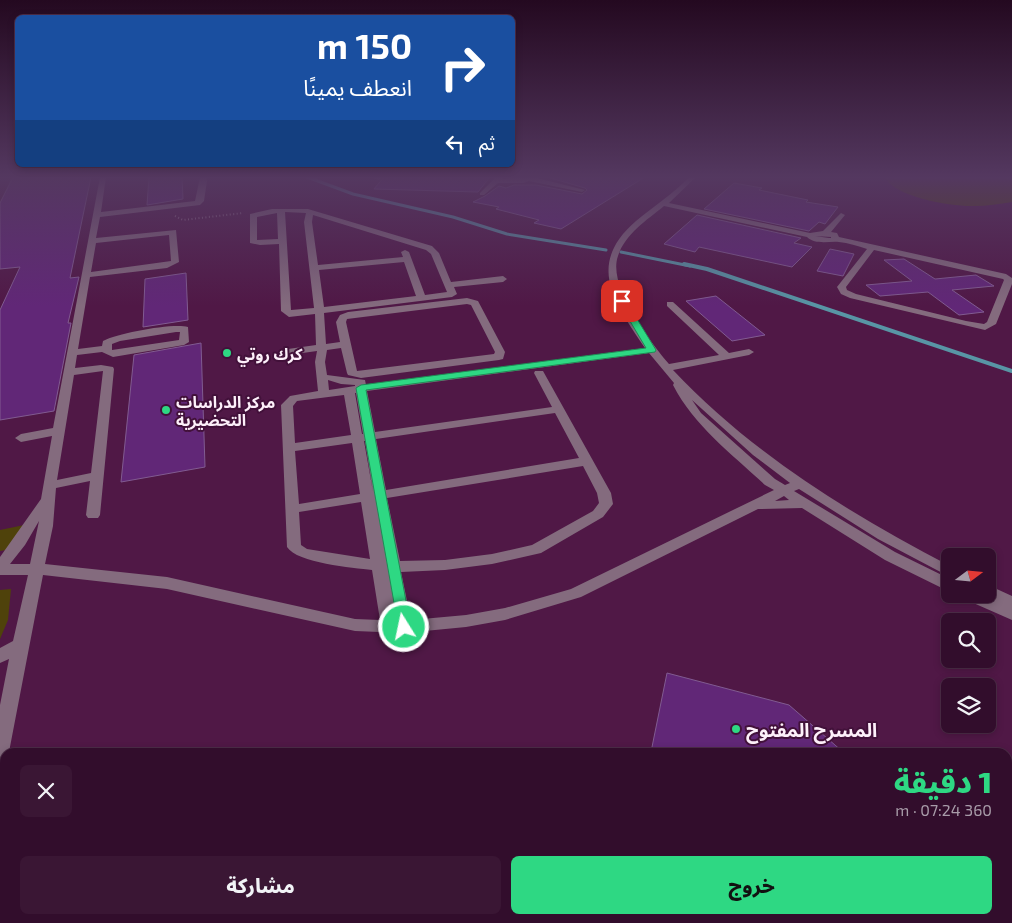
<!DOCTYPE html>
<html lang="ar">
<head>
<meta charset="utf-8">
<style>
  :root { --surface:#320d2c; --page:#3a1634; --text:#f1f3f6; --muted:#a89ca9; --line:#4d2d48; --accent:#2ed883 }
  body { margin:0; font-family:"Exo 2","Noto Sans Arabic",sans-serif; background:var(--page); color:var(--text); direction:rtl; height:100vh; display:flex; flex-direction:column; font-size:19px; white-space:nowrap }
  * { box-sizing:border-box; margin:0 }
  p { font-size:16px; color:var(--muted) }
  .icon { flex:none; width:28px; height:28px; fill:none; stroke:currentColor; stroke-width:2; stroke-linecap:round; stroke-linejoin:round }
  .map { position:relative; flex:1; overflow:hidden; direction:ltr }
  .details { position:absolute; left:0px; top:748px; width:1012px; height:176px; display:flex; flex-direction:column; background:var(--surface); border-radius:15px 15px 0 0; box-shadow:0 2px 8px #0003,0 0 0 1px var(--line); direction:rtl }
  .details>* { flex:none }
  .hud { position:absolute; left:15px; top:15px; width:500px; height:152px; border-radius:8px; box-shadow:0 2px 8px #0003,0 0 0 1px var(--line); direction:rtl; background:#1a4fa0; color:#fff; overflow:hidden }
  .needle { width:32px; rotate:74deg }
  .buttons { position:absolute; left:941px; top:548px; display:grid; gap:10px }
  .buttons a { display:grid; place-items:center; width:55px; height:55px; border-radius:8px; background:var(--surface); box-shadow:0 2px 8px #0003,0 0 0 1px var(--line); font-size:25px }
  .pin { position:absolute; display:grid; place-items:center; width:42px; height:42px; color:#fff; margin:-21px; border-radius:10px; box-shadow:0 2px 8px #0006 }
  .me { position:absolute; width:55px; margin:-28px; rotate:350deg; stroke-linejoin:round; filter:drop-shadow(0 0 4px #0008) }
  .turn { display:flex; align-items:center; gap:18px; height:105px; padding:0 20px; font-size:22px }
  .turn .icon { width:65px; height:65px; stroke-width:2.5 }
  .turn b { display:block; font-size:35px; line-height:42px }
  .then { display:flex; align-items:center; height:48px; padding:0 20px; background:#0003; gap:10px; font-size:19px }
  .round { display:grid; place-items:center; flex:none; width:52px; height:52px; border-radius:8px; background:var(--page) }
  .head { display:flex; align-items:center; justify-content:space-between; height:85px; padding:0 20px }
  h1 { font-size:30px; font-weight:800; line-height:38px; color:var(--accent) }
  .primary-button { display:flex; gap:10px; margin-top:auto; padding:10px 20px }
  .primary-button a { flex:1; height:58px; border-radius:8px; background:var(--accent); color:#111; font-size:20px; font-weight:800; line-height:58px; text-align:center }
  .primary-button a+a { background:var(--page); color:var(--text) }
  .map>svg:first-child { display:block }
  .built { fill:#501846; fill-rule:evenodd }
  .green { fill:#4f420b }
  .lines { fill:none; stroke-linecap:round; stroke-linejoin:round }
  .stream-far1 { stroke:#5895a5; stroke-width:3 }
  .stream { stroke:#5895a5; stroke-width:4 }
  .building { fill:#612777; stroke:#815b91 }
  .path { stroke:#906e8a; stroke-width:2; stroke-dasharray:1 2.5; stroke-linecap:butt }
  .minor { fill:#846b7e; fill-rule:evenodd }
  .route { fill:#2ed883; stroke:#1e8c55 }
  .poi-dot { fill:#2ed883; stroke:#42113a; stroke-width:2 }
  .labels { text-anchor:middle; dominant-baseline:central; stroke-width:4; stroke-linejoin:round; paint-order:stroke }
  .poi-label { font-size:16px; font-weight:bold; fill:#fdf0fa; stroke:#42113a; text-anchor:start }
  .near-poi-label { font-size:19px; font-weight:bold; fill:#fdf0fa; stroke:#42113a; text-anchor:start }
</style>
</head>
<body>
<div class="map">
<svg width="1012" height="923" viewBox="0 0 1012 923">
  <rect width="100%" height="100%" fill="#42113a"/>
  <!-- built -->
  <path class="built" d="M0 177H1012V923H0ZM950 556H988V594H950ZM950 621H988V659H950ZM950 686H988V724H950ZM5 752H1008V919H5Z"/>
  <!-- green -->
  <g class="green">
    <path d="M885 177H1012V202C999 204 987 206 974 206 954 207 893 197 885 177Z"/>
    <polygon points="29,524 12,549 0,551 0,530"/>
    <polygon points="11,589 8,620 0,639 0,590"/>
  </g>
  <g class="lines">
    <!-- stream-far1 -->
    <g class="stream-far1">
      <polyline points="307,177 353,194 453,217 507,234 606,250"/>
      <polyline points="621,252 690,266"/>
    </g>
    <!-- stream -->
    <polyline class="stream" points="684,264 707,269 1012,371"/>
  </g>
  <!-- building -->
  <g class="building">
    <polygon points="13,177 91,177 70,278 79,277 68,323 71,323 54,411 0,420 0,310 20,267 0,269 0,203"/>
    <polygon points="149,177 182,177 183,199 147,205"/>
    <polygon points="384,177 490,177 478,192 374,189"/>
    <polygon points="547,177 645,177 561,229 534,223 539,220 496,209 499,207 473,202 485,196 499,186 506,188 514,185 536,185 582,194 587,190 585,188"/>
    <polygon points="734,183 762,188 759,190 808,200 806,202 838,207 825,224 819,222 809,231 704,209"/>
    <polygon points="697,215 801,238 794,243 812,247 792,267 699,247 695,252 664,244"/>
    <polygon points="830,249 854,254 843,276 817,271"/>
    <polygon points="904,259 935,279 976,275 994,286 952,290 984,312 959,315 928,292 880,296 866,285 912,281 884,260"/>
    <polygon points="186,273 188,320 143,327 145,279"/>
    <polygon points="716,296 765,335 732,341 686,301"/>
    <polygon points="201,343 205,467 121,482 134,355"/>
    <polygon points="667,673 789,705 843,752 651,752"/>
  </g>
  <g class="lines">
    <!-- path -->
    <polyline class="path" points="175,216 183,220 243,213"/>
    <!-- minor -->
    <g class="minor">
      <path d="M100 177H106L101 212 195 201 200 177H206L207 181 204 201 200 205 100 217 96 238 176 230 179 262 167 268 90 277 78 349 102 346 103 341C119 333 172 323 188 327L189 342 184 345 113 357 102 352 77 355 75 368 101 365 113 367 114 369 100 515 98 518H88L86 515 90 481 56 488 53 526 45 564 167 577 355 619 380 620 372 570C353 568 297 563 287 547L281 405 290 396 318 391 315 362 317 351 288 355 283 352 288 349 316 345 315 314 289 317 281 311 279 244 260 245 250 243V214L272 209H308L432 246 439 253 451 282 503 276 507 279 503 282 454 287 457 294 452 297 324 313 326 344 340 342 336 322 340 315 348 312 467 298 478 301 505 352 503 359 499 360 361 378 348 375 347 373 341 348 327 350 325 362 327 375 365 380 366 385 645 348C615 303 585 265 636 221 654 206 673 194 689 177H696L669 203 810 233 823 231 841 213 845 215 831 232 837 233 839 237 1006 274 1012 278V284L996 324 985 330 850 298 841 294 837 287 867 249C858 246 848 243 839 242 829 241 815 245 807 237L664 206C647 220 625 234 618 256 607 286 650 342 669 364L719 355 667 306V302H673L729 353 749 349 754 352 749 355 673 370C751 453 850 514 950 566V577L878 539 799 489 794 491 895 552 950 579V592L885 560 802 508 758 509 581 597 505 620 466 627 404 633 355 631 167 589 43 575 9 752H5V758L0 760V705L9 659 0 663V648L13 641 28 575H0V557L41 499 52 436 21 442 15 438 21 434 53 428ZM285 212 306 213 304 222 314 308 291 310ZM277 213 278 239 257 240V217ZM313 215 426 250 431 254 447 292 425 295 409 252 405 250 401 252 403 257 318 265 312 222ZM169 235 171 261 91 272 96 243ZM815 236 831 237V238H829ZM874 250 1003 279 1004 280 987 322 984 324 966 321 856 294 847 290 846 287ZM404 262 416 296 324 307 319 270ZM467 304 471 305 495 352 494 354 357 371 346 322 347 319ZM176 332H180L179 340 112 350V344L120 341ZM649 353 674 383 673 385C694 426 732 454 765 485L774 490 571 589 505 608 466 615 411 620 401 572 445 570 492 564 541 553 603 517 613 504 611 493 543 371H535L534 373 552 407 375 432 367 391ZM103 371 91 473 57 480 74 375ZM328 380 341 384 355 385V386L329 390ZM355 393H356L363 434H362ZM344 395 351 435 295 443 293 406 297 401ZM692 400 753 455 790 483 785 485 775 479 701 413ZM555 413 579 458 386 490 376 439ZM364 441H365L373 492ZM352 443 360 494 299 504 295 451ZM583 466 597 493 599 503 593 511 532 545 492 554 445 560 400 561 387 498ZM784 496 789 500 775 501ZM361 502 370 559 307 549 301 545 299 512ZM39 521 30 564H10L25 545Z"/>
      <polygon points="371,177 382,177 382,178 379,180"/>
      <polygon points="496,177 503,177 502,179 533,177 585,190 582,192 529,181 523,183 498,183 484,195 480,195 480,193"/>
      <polygon points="988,585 1012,596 1012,620 962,598 959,594 988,594"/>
    </g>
  </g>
  <!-- sky -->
  <linearGradient id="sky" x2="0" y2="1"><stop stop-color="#240920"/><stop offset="0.58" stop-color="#543860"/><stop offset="1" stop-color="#543860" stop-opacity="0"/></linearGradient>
  <rect width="1012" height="306" fill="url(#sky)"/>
  <!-- route -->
  <polygon class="route" points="619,299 626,301 656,350 655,352 366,390 411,627 409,631 404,633 399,631 356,388 361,385 646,348 618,301"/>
  <!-- markers -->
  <g class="poi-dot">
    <circle cx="227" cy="353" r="5"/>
    <circle cx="166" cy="410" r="5"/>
    <circle cx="736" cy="729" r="5"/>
  </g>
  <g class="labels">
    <!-- poi labels -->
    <g class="poi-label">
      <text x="237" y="353">كرك روتي</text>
      <text x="176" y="401">مركز الدراسات<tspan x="176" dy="18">التحضيرية</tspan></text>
    </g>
    <!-- near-poi labels -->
    <g class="near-poi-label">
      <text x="746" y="729">المسرح المفتوح</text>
    </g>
  </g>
</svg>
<div class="buttons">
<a><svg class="needle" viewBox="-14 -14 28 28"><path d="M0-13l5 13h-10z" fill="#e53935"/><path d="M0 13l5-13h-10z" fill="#a89ca9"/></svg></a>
<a><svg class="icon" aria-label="search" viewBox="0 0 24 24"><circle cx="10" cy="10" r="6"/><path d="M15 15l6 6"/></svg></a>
<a><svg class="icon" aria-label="layers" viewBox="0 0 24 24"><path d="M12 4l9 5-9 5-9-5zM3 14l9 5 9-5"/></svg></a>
</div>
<div class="pin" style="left:622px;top:301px;background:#d93025"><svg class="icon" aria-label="arrive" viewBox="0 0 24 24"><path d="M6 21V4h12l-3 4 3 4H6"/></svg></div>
<svg class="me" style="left:404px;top:627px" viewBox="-20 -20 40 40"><circle r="17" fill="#2ed883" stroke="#fff" stroke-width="3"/><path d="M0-11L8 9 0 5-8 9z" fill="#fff"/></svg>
<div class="hud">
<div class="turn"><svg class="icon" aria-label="right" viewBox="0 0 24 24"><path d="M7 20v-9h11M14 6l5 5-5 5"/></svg><div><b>150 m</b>انعطف يمينًا</div></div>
<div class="then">ثم<svg class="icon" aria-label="left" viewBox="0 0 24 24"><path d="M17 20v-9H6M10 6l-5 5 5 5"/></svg></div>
</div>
<section class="details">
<div class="head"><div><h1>1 دقيقة</h1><p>360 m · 07:24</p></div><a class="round"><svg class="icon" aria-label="close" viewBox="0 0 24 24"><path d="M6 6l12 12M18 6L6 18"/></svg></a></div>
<div class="primary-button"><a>خروج</a><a>مشاركة</a></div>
</section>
</div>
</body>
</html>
